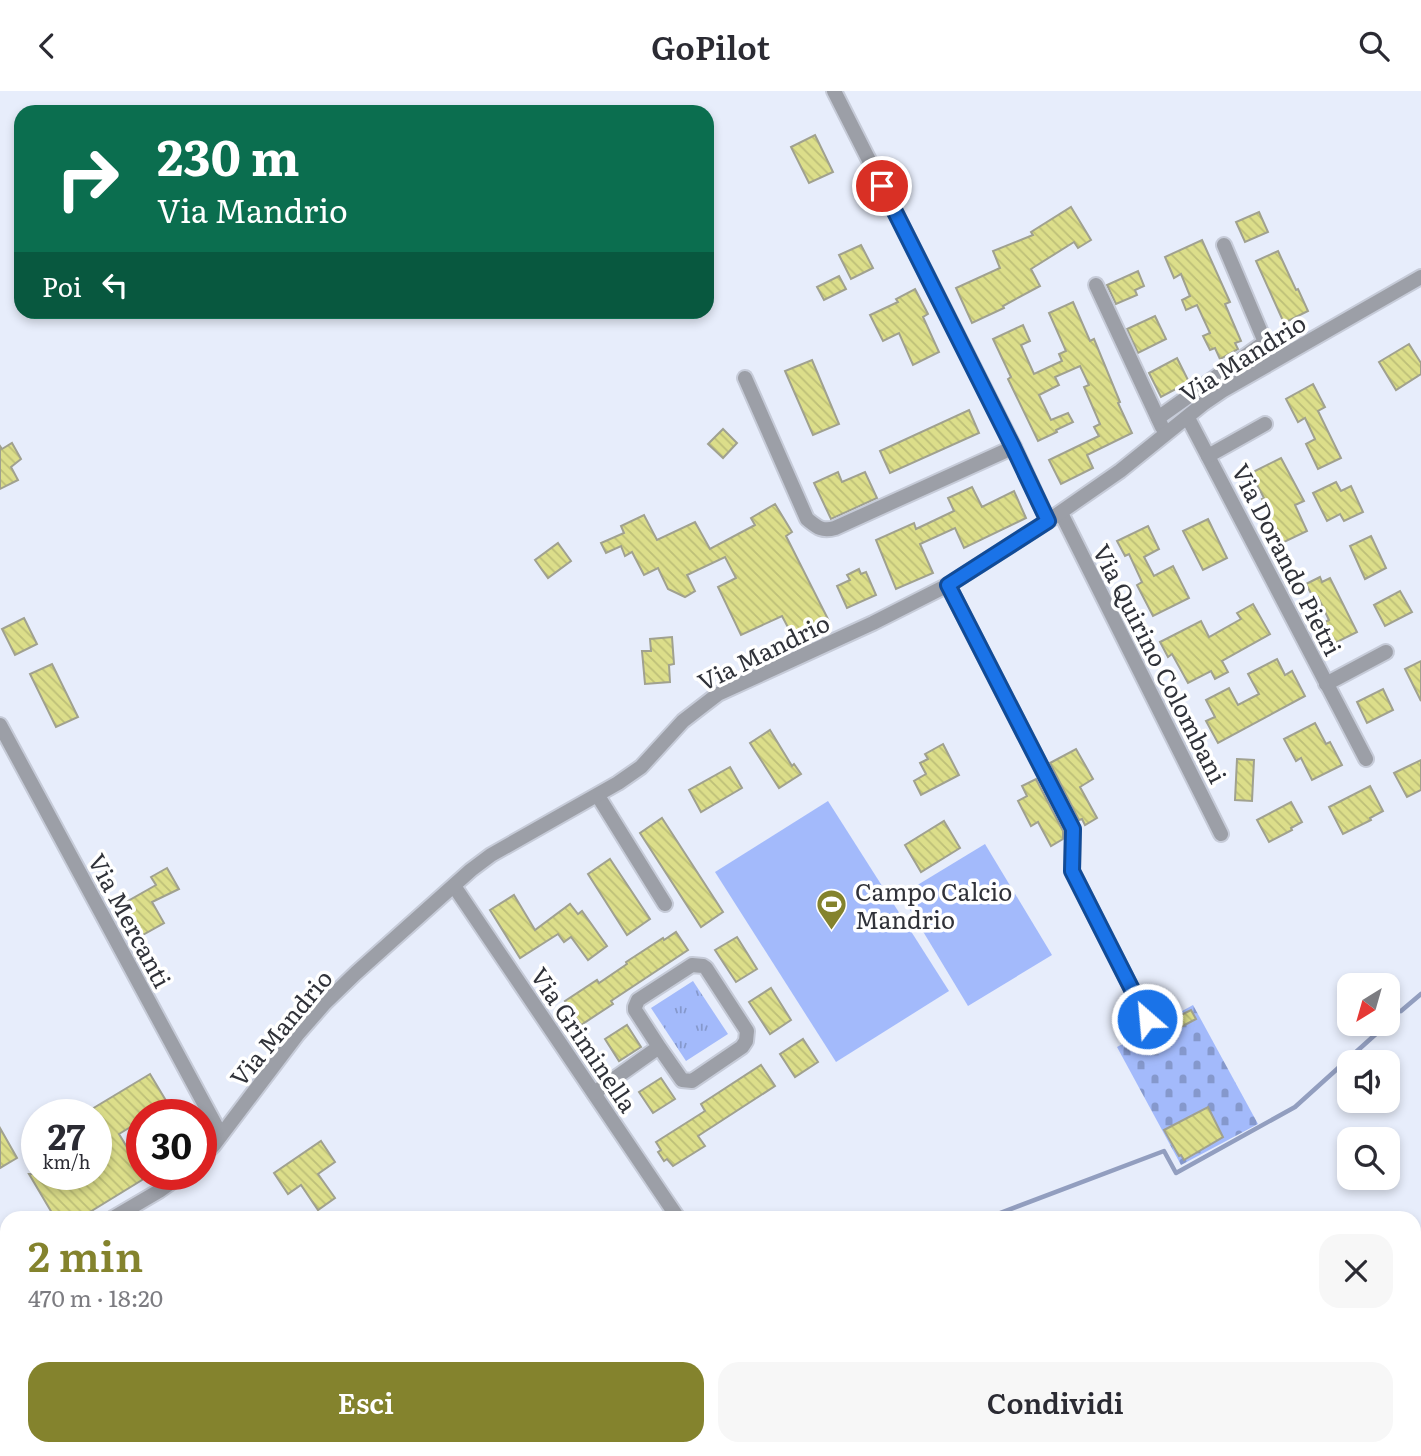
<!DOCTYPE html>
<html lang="it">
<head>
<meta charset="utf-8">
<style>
  :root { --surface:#fff; --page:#f7f7f7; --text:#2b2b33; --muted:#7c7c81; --accent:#84832d }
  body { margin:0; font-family:Literata,serif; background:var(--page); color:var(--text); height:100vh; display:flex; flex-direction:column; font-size:26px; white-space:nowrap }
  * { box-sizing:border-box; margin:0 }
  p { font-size:23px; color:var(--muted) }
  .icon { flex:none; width:38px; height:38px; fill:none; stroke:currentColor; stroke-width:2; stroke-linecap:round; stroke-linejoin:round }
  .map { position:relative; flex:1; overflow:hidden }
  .panel { position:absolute; left:0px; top:1120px; width:1421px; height:245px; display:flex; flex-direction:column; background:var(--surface); border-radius:21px 21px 0 0; box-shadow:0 4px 10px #0003 }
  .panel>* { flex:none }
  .top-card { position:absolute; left:14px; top:14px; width:700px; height:214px; border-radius:21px; box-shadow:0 4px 10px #0003; background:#0b6e4f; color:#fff; overflow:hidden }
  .needle { width:46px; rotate:217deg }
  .fabs { position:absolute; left:1337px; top:882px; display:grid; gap:14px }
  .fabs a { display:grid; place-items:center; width:63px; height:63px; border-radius:14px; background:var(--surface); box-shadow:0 4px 10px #0003; font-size:35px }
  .speed { position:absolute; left:21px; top:1008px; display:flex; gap:14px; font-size:35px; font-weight:700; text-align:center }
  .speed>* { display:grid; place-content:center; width:91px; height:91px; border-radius:50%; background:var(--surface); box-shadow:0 4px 10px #0003; line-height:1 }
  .speed small { font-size:18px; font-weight:400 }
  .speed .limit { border:10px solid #d22; background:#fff; color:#111 }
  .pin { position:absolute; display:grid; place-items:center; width:60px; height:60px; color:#fff; margin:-30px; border:4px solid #fff; border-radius:50%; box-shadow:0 2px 7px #0007 }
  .me { position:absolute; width:77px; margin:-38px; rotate:333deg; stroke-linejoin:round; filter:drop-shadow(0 0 5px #0008) }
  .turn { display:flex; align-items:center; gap:24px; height:147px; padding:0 28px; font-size:32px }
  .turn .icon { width:91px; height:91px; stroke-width:2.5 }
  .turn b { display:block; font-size:49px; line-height:60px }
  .then { display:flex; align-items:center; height:66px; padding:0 28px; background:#0003; gap:14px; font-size:26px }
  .round { display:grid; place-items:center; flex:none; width:74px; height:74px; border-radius:21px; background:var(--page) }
  .headline { display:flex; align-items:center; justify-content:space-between; height:119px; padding:0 28px }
  h1 { font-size:42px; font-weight:600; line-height:52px; color:var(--accent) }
  .button { display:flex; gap:14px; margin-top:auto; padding:14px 28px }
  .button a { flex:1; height:80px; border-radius:21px; background:var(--accent); color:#fff; font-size:28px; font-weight:600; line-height:80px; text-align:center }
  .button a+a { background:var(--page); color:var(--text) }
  header { display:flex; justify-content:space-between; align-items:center; height:91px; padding:0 28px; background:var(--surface); font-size:32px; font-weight:600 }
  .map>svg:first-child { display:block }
  .grass { fill:url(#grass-tufts) }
  .cemetery { fill:url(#cemetery-stones) }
  .pitch { fill:#a3bafb }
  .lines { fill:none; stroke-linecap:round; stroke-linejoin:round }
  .stream { stroke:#929ebf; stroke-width:4.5 }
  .building { fill:url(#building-back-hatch); stroke:#a0a18f; stroke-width:2 }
  .minor-casing { stroke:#c6cbd8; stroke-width:18 }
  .minor { stroke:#9c9fa7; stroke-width:14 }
  .route-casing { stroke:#114b97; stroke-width:18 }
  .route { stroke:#1a73e8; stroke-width:12 }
  .labels { text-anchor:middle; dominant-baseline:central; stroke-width:7; stroke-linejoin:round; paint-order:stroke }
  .street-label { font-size:24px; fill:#303239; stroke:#fff }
  .poi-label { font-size:24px; fill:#303239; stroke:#fff; text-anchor:start }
</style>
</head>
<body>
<header><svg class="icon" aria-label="back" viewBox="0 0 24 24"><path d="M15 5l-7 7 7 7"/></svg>GoPilot<svg class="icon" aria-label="search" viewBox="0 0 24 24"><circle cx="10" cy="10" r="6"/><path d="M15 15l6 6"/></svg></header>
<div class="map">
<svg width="1421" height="1365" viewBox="0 0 1421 1365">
  <defs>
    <pattern id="grass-tufts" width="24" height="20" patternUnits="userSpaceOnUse" patternTransform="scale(1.75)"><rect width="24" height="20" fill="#a3bafb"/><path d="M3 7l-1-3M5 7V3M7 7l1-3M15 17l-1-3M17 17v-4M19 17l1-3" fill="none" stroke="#8598cc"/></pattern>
    <pattern id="cemetery-stones" width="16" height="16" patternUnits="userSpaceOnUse" patternTransform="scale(1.75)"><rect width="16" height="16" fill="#a3bafb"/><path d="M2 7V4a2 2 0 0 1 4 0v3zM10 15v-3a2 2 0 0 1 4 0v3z" fill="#8598cc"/></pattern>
    <pattern id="building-back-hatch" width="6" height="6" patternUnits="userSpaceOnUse" patternTransform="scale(1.75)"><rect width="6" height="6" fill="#dcde8a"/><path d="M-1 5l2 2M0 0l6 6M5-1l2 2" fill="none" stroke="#bdbf78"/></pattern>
  </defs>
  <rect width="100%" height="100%" fill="#e7edfb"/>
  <!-- grass -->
  <polygon class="grass" points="693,890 728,943 686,970 651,917"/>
  <!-- cemetery -->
  <polygon class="cemetery" points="1193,914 1258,1033 1181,1074 1117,956"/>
  <!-- pitch -->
  <g class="pitch">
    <polygon points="828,710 949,900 836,971 715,781"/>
    <polygon points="985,753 1052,864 968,915 901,804"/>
    <polygon points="572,1358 630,1358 633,1365 562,1365"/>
  </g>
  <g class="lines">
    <!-- stream -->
    <g class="stream">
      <polyline points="1401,920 1421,903"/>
      <polyline points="987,1127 1164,1060 1176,1082 1295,1016 1387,933"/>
    </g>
  </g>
  <!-- building -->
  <g class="building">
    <polygon points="815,44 833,81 809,92 791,56"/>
    <polygon points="1071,116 1091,149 1078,157 1074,151 1031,178 1040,195 1003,215 1004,217 972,232 956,197 1000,177 993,160 1033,144 1031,141"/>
    <polygon points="1259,121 1268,141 1245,151 1236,131"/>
    <polygon points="1202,149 1230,211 1225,213 1241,250 1235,252 1238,258 1220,268 1215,257 1210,259 1203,245 1210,242 1197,214 1186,219 1182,209 1190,205 1181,183 1174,187 1165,166"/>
    <polygon points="861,154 873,177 851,188 839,164"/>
    <polygon points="1278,160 1296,199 1298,198 1308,220 1284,232 1256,170"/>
    <polygon points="1138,180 1144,195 1135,199 1137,204 1116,213 1107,194"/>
    <polygon points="839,185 846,198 824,209 817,196"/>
    <polygon points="915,198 928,223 923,226 939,261 913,274 899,242 883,250 870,224 898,211 896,208"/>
    <polygon points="1073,211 1090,250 1094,248 1120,311 1118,312 1132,342 1087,364 1093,377 1061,393 1049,369 1099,345 1094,336 1100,333 1084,296 1089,294 1080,275 1055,286 1059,294 1039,304 1051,329 1068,322 1073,331 1056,339 1057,341 1038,350 1008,288 1011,286 993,248 1023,234 1030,250 1021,254 1034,283 1062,270 1059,263 1066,260 1049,222"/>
    <polygon points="1155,225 1166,248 1138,262 1127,238"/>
    <polygon points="1409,253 1421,272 1421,283 1396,299 1379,271"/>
    <polygon points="1177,267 1189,291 1161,306 1149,282"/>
    <polygon points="812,269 839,333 813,344 785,280"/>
    <polygon points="1313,293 1325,316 1318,320 1341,367 1318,378 1306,353 1315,348 1305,327 1298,331 1286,308"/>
    <polygon points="969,319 979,342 890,382 880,360"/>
    <polygon points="723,338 737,352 723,367 708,353"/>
    <polygon points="12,352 21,368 11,376 18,389 0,398 0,355 2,358"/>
    <polygon points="1281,367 1304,410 1295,414 1307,440 1282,452 1262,408 1264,407 1251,382"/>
    <polygon points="838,381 842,391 865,381 877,407 831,428 814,392"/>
    <polygon points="1336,391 1341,400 1351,395 1363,421 1344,430 1340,423 1327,430 1313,402"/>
    <polygon points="972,396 982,416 1014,400 1026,427 964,457 955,437 920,453 933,482 896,498 876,449 914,432 916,438 954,420 948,407"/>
    <polygon points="775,413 792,441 786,445 830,532 800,547 797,542 792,544 782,525 741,544 718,496 736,487 725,466 687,484 695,500 685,506 668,498 658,477 644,484 632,461 625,465 621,455 606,462 601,452 624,442 621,435 644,424 657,449 695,431 710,458 755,434 751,427"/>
    <polygon points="1208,428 1227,467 1203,479 1183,440"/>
    <polygon points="1148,435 1159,458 1144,466 1154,485 1173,475 1189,507 1153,525 1137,494 1142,491 1129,463 1125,465 1117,450"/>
    <polygon points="1371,445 1386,477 1365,488 1350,455"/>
    <polygon points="558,452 571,470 548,487 535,469"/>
    <polygon points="859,478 861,483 866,481 876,504 847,517 837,495 850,489 847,484"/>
    <polygon points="1320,486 1322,491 1330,487 1357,541 1335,552 1325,531 1329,529 1318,506 1314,508 1306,493"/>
    <polygon points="1400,500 1412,521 1385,535 1374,514"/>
    <polygon points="1253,513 1270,543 1222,570 1228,581 1215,588 1211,580 1188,592 1172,563 1168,566 1160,551 1201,530 1209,546 1241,528 1237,522"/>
    <polygon points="24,527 37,553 15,564 2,538"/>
    <polygon points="672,546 674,573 669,574 670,591 645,593 642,560 651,560 650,548"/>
    <polygon points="1277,568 1285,584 1292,580 1305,605 1218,652 1206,630 1215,626 1206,609 1229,597 1238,614 1259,603 1248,583"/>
    <polygon points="1421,570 1421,610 1405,578"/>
    <polygon points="52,573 78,626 56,636 30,583"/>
    <polygon points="1383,598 1393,619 1367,632 1357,611"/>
    <polygon points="1315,632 1326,653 1330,651 1342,674 1312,689 1301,667 1296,670 1284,648"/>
    <polygon points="770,639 792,675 794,673 801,683 779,697 750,652"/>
    <polygon points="943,653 959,684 921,704 914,690 926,683 920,672 928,668 925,663"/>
    <polygon points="1076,658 1093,688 1080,696 1097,727 1085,734 1082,728 1079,729 1050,672"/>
    <polygon points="1237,668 1254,669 1252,710 1235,709"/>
    <polygon points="1421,669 1421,699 1407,706 1394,682"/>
    <polygon points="730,676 742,697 701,721 689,699"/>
    <polygon points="1036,688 1063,740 1063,748 1051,755 1038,731 1031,735 1018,710 1027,705 1022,695"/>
    <polygon points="1370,695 1383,720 1370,727 1371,729 1343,743 1329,716"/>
    <polygon points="1291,711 1302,731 1291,737 1292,739 1269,751 1257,729"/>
    <polygon points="662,727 723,821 701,836 640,742"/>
    <polygon points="944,730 960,757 921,781 905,754"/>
    <polygon points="610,768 650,828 627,844 588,783"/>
    <polygon points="167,777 179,798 152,811 164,832 132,850 114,818 156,794 151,786"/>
    <polygon points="514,804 535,839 570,813 578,823 582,820 607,855 588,869 571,846 564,851 558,843 520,867 490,819"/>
    <polygon points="676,841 688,859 611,910 613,913 581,934 565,910 597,889 599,892 627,873 626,871 663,847 664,849"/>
    <polygon points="737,846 757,878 736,891 715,859"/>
    <polygon points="771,897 791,929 770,943 749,911"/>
    <polygon points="1191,919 1196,928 1168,943 1163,933"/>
    <polygon points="627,934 641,956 619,970 605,948"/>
    <polygon points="803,948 818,971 795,986 780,963"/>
    <polygon points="761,974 775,995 698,1045 705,1055 673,1075 667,1068 664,1070 658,1061 661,1059 656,1051 705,1020 701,1013"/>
    <polygon points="150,983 168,1013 150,1024 142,1024 142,1029 119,1043 133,1066 142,1061 142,1089 80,1127 55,1127 29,1083 96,1083 96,1024 82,1024"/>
    <polygon points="661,987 675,1008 653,1022 639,1001"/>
    <polygon points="1208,1016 1223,1046 1184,1069 1181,1064 1179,1065 1164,1039"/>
    <polygon points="0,1037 17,1067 0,1077"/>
    <polygon points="321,1050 335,1071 318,1083 335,1107 318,1119 301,1094 288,1103 274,1082"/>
  </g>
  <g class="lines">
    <defs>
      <g id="minor">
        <polyline points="834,0 1014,356 1048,430"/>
        <polyline points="1096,194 1162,336"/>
        <path d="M745 287 807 428C817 436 822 441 835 437L1014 356"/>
        <polyline points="1158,327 1265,251 1224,154"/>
        <polyline points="1188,327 1366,668"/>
        <polyline points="1208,365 1265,333"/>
        <polyline points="1061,422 1221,743"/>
        <polyline points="948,494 1073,738 1072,780 1147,928"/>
        <polyline points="1326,593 1386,561"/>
        <polyline points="0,634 221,1044"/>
        <polyline points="598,705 665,813"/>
        <polyline points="454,795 678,1127"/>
        <polyline points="594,1002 659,956 682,989 692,990 742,956 746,950 747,940 706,877 703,875 692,874 638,909 635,916 635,919 659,956"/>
        <polyline points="201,1067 213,1055 297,944 325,912 356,882 471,779 491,764 618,692 641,676 683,630 718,603 873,532 948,494 1048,430 1120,380 1203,313 1222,300 1421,186"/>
        <polyline points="113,1127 159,1100 183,1083"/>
        <polyline points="0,1192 7,1188"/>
        <polyline points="551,1365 562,1358"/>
      </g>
    </defs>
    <!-- minor casing -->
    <use href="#minor" class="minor-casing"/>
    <!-- minor -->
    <use href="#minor" class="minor"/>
  </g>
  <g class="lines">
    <defs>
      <polyline id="route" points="882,95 1013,356 1048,430 948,494 1073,738 1072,780 1147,928"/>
    </defs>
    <!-- route casing -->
    <use href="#route" class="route-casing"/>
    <!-- route -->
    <use href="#route" class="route"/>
  </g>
  <!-- icons -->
  <defs>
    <symbol id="stadium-pin" viewBox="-11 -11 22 30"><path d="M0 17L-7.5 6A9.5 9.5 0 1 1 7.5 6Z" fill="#84832d" stroke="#fff"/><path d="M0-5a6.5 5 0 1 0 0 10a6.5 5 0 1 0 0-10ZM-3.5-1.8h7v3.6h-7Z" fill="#fff"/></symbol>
  </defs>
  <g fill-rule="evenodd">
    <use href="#stadium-pin" x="814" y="796" width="35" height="47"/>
  </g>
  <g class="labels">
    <!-- street labels -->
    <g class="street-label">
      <text transform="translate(1242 266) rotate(-32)">Via Mandrio</text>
      <text transform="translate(1288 468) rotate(63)">Via Dorando Pietri</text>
      <text transform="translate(763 560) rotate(-26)">Via Mandrio</text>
      <text transform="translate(1161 572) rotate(63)">Via Quirino Colombani</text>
      <text transform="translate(131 829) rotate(62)">Via Mercanti</text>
      <text transform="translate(280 936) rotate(-50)">Via Mandrio</text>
      <text transform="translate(585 948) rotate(56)">Via Griminella</text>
    </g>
    <!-- poi labels -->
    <g class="poi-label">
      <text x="855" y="799">Campo Calcio<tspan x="855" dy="28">Mandrio</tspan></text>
    </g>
  </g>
</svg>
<div class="fabs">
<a><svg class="needle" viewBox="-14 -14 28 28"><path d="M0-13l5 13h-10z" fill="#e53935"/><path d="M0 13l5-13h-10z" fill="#7c7c81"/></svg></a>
<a><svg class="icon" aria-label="sound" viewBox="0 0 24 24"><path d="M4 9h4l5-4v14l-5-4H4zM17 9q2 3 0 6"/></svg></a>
<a><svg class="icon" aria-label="search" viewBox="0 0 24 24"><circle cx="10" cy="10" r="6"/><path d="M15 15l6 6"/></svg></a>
</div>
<div class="speed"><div>27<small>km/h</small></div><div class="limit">30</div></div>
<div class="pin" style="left:882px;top:95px;background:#d93025"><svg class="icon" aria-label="arrive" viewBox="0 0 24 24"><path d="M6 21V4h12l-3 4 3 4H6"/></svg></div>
<svg class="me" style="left:1147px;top:928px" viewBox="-20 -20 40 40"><circle r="17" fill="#1a73e8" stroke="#fff" stroke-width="3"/><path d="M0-11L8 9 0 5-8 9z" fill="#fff"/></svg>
<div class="top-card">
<div class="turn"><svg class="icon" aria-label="right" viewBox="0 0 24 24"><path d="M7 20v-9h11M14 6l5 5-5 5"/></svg><div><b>230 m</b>Via Mandrio</div></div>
<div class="then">Poi<svg class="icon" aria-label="left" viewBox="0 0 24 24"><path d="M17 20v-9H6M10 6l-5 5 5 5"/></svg></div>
</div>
<section class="panel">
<div class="headline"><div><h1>2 min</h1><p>470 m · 18:20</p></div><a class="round"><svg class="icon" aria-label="close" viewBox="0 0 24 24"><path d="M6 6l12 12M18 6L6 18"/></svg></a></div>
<div class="button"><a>Esci</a><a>Condividi</a></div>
</section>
</div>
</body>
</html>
